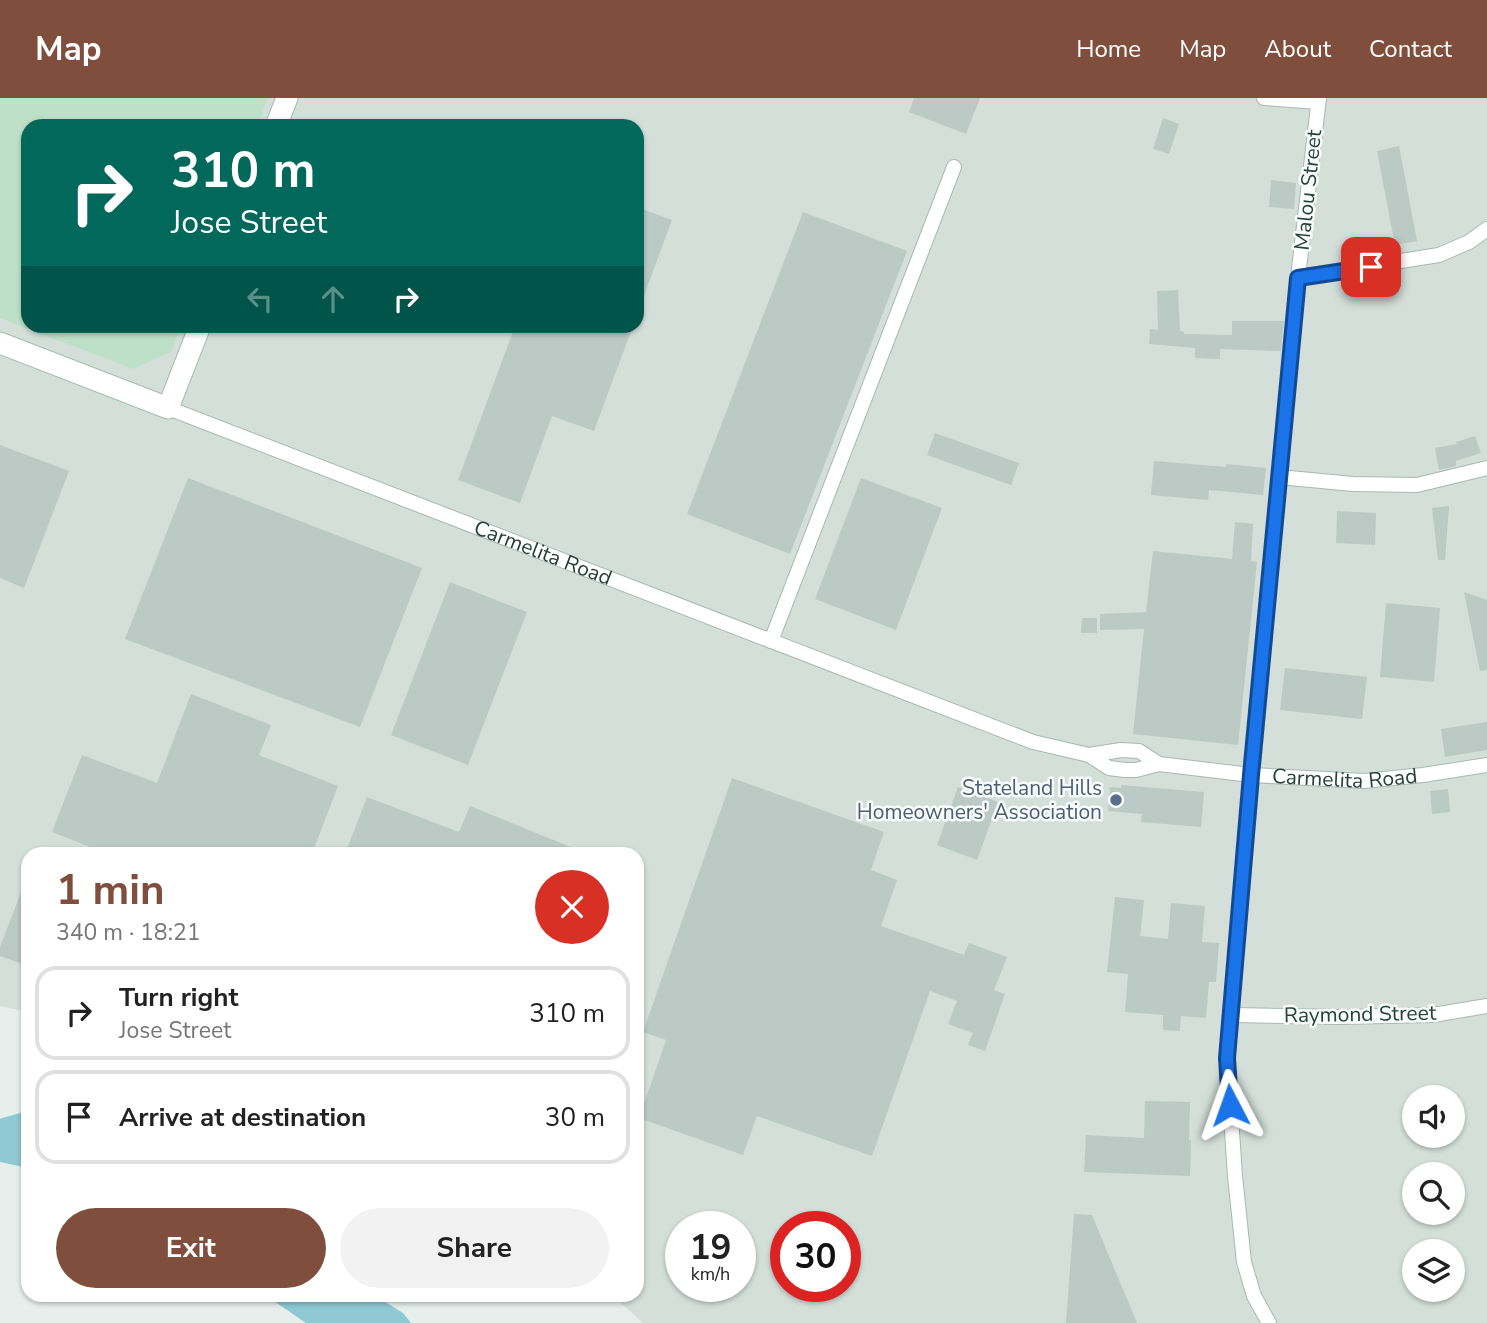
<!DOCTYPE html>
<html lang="en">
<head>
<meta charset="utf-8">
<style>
  :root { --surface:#fff; --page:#f2f2f2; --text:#222; --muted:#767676; --line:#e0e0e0; --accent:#804e3d }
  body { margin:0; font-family:"Nunito Sans",sans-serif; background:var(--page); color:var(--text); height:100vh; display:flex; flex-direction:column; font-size:26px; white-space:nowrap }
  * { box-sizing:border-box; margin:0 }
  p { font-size:23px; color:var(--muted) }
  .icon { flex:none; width:38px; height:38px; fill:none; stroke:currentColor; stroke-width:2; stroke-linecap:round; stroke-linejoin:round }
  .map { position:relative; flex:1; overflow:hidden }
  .sheet { position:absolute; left:21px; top:749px; width:623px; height:455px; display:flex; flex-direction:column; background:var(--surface); border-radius:21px; box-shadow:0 2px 5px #0004 }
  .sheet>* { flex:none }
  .banner { position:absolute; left:21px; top:21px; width:623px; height:214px; border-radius:21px; box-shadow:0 2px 5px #0004; background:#00695c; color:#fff; overflow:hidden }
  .fabs { position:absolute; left:1402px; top:987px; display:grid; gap:14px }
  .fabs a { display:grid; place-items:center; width:63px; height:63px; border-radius:50%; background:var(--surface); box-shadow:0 2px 5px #0004; font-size:35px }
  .speed { position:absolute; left:665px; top:1113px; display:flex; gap:14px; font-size:35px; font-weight:700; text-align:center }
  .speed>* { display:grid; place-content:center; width:91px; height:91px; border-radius:50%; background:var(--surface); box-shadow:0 2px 5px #0004; line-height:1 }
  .speed small { font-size:18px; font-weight:400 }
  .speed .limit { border:10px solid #d22; background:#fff; color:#111 }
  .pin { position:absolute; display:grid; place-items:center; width:60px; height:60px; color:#fff; margin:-30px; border-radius:14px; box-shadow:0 4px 10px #0006 }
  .me { position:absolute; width:77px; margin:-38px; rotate:356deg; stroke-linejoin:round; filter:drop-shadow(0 0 5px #0008) }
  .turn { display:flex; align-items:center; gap:24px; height:147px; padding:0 35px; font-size:32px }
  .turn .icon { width:91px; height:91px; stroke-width:2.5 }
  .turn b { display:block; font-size:49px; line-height:60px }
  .lanes { display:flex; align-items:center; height:66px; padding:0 35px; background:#0003; justify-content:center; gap:35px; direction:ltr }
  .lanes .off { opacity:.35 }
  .round { display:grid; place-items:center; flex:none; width:74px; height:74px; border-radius:37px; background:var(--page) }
  .head { display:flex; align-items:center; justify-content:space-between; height:119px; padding:0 35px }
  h1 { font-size:42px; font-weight:700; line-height:52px; color:var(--accent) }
  .button { display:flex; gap:14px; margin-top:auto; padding:14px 35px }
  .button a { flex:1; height:80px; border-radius:42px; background:var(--accent); color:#fff; font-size:28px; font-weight:700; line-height:80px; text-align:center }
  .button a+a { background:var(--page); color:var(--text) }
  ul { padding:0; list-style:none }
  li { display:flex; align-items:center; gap:21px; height:94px; margin:0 14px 10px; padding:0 21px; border:4px solid var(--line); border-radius:21px }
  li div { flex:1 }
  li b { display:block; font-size:26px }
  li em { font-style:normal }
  header { display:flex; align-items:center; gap:42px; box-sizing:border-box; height:98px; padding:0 35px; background:var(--accent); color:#fff }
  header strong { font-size:33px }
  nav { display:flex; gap:38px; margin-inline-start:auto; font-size:24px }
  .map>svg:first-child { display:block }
  .built { fill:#d4dfda; fill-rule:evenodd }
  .green { fill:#bfe0c8 }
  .water { fill:#8ec9d4 }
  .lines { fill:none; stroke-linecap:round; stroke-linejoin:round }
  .river { stroke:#8ec9d4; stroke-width:33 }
  .building { fill:#bbcac4 }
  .street-casing { stroke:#a8b8b2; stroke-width:16 }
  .secondary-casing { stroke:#a4bbb3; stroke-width:23 }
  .street { stroke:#fff; stroke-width:14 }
  .secondary { stroke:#fff; stroke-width:21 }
  .route-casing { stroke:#114b97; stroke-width:18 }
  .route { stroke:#1a73e8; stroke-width:12 }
  .service-dot { fill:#5c6f8a; stroke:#f7fbf9; stroke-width:2.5 }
  .labels { text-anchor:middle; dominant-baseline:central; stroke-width:5; stroke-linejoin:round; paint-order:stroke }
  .street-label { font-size:21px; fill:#24423a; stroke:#f7fbf9 }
  .service-label { font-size:21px; fill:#4e5e75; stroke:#f7fbf9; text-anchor:end }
</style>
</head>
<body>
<header>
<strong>Map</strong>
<nav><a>Home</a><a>Map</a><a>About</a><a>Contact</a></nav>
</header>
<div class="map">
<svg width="1487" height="1225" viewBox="0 0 1487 1225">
  <rect width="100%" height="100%" fill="#e6efeb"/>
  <!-- built -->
  <path class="built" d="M0 0H1487V1225H643L612 1197H637V756H28V914L0 908ZM28 28H637V228H28ZM1414 999H1452V1038H1414ZM1414 1076H1452V1115H1414ZM681 1129H740V1188H681ZM786 1129H845V1188H786ZM1414 1153H1452V1192H1414Z"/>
  <!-- green -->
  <polygon class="green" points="0,0 268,0 257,28 28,28 28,228 181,228 171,254 133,271 0,220"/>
  <!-- water -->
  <g class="water">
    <polygon points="0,1035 28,1038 28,1070 0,1064"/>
    <polygon points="265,1197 374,1197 403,1215 411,1225 306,1225"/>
  </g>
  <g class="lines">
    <!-- river -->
    <polyline class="river" points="3,1037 28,1030"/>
  </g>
  <!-- building -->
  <g class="building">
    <polygon points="914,0 980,0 966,36 909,14"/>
    <polygon points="1163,20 1179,26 1169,56 1153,51"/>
    <polygon points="1399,48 1417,143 1395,147 1377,53"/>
    <polygon points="1271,82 1296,85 1294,111 1269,109"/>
    <polygon points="637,109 672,122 639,211 637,211"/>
    <polygon points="803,114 907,153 790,456 687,416"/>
    <polygon points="1178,192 1180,233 1184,234 1184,236 1232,237 1232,223 1284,223 1281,253 1220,251 1220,261 1195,260 1195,250 1149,246 1150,231 1158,232 1157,193"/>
    <polygon points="515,228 633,228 594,333 552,318 520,405 458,382"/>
    <polygon points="935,335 1019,365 1011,387 927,357"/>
    <polygon points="1475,338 1481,355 1456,363 1456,368 1439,372 1435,350 1457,346 1456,344"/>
    <polygon points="0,347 69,373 24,490 0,480"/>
    <polygon points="1154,363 1226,369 1226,366 1266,370 1263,397 1209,392 1208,402 1151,397"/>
    <polygon points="188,380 422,470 360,629 125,541"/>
    <polygon points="861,380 942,410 896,532 815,501"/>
    <polygon points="1449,408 1445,462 1438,462 1432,410"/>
    <polygon points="1337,413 1376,415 1375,447 1336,445"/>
    <polygon points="1235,424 1253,426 1251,463 1257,464 1238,647 1133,636 1144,531 1100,532 1100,516 1146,514 1153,453 1232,461"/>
    <polygon points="450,484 527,514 468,667 391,637"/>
    <polygon points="1464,494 1487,502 1487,572 1480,573"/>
    <polygon points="1386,505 1440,510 1434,584 1380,579"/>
    <polygon points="1082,520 1097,520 1097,535 1081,535"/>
    <polygon points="1285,570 1367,579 1362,621 1280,612"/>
    <polygon points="191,596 271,627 259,657 338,688 312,756 108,756 52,734 82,657 157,685"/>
    <polygon points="1487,624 1487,652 1445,659 1441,631"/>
    <polygon points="732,680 884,734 871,772 897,782 881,828 964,857 969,845 1007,859 994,892 1005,896 985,953 968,947 973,935 948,926 957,903 930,893 872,1058 757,1018 743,1057 639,1020 666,942 643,934"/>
    <polygon points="1121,687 1204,694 1201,729 1141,724 1142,716 1108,713 1110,689 1121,690"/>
    <polygon points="958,689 998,704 977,762 937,747"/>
    <polygon points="1448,691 1450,714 1432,716 1430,693"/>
    <polygon points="367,699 459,734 470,708 588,756 345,756"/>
    <polygon points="27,779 28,779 28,868 0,858 0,849"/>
    <polygon points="1115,799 1144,802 1140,838 1168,841 1171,805 1205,808 1202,844 1219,845 1216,884 1209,884 1206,920 1181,918 1180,933 1163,932 1163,917 1125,914 1128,876 1107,874"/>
    <polygon points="1145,1003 1190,1004 1189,1042 1191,1042 1190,1078 1084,1074 1086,1037 1144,1040"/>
    <polygon points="1074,1116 1092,1117 1137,1225 1066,1225"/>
  </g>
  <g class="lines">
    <defs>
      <g id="street">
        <polyline points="1264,0 1318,4"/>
        <polyline points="1298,179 1439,157 1469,144 1487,131"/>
        <path id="s1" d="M168 310 1033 644 1089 657 1109 670 1125 672H1136L1159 666 1251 677 1364 683 1423 677 1487 667"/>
        <polyline points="1279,379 1353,386 1417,387 1487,370"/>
        <polyline points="771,543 954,69"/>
        <polyline points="1089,657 1121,652 1139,653 1159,666"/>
        <polyline points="1232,917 1339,919 1433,917 1487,908"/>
        <polyline points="1269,1225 1254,1198 1244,1164 1235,1078 1227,960 1279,379 1298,179 1319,0"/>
      </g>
      <g id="secondary">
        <polyline points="276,28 287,0"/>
        <polyline points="0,245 168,310 200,228"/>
      </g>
    </defs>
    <!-- street casing -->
    <use href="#street" class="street-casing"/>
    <!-- secondary casing -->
    <use href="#secondary" class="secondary-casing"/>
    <!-- street -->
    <use href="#street" class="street"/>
    <!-- secondary -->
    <use href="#secondary" class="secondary"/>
  </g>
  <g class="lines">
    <defs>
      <polyline id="route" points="1230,1007 1227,960 1251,677 1298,180 1371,169"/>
    </defs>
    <!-- route casing -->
    <use href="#route" class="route-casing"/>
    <!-- route -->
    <use href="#route" class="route"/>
  </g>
  <!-- markers -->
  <circle class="service-dot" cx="1116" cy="702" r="7"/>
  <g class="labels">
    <!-- street labels -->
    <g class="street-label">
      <text transform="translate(1308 92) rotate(-84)">Malou Street</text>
      <text stroke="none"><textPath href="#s1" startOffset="402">Carmelita Road</textPath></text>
      <text stroke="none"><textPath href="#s1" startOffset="1246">Carmelita Road</textPath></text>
      <text transform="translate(1360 916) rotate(-1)">Raymond Street</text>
    </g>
    <!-- service labels -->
    <g class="service-label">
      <text x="1102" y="690">Stateland Hills<tspan x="1102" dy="24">Homeowners' Association</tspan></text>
    </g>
  </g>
</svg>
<div class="fabs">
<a><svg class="icon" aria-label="sound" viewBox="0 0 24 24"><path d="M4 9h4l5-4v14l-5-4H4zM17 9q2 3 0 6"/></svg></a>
<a><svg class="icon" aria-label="search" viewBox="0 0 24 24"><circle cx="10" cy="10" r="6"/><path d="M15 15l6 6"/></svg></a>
<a><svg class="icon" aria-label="layers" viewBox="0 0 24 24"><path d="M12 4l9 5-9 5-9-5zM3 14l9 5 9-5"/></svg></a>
</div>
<div class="speed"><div>19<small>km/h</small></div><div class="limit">30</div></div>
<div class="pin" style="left:1371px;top:169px;background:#d93025"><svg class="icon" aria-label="arrive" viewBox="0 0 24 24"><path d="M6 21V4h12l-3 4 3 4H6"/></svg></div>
<svg class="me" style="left:1230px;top:1007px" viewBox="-20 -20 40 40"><path d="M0-17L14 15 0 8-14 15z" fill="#1a73e8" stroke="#fff" stroke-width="4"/></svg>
<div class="banner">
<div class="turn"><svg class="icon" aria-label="right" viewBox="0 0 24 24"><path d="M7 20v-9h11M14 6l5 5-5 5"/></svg><div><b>310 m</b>Jose Street</div></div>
<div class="lanes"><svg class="icon off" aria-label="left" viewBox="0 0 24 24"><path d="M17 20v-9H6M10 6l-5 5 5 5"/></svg><svg class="icon off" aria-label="ahead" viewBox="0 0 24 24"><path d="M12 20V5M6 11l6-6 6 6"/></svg><svg class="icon" aria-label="right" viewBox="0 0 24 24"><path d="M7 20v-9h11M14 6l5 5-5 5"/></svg></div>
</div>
<section class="sheet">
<div class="head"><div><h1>1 min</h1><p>340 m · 18:21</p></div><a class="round" style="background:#d93025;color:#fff"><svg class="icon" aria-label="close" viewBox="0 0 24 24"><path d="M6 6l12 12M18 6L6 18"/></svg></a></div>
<ul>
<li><svg class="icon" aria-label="right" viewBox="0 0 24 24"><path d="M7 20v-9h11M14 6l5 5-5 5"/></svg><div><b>Turn right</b><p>Jose Street</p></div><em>310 m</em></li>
<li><svg class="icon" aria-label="arrive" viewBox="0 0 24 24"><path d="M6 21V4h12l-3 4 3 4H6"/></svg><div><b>Arrive at destination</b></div><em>30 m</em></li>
</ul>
<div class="button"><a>Exit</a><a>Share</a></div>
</section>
</div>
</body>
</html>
